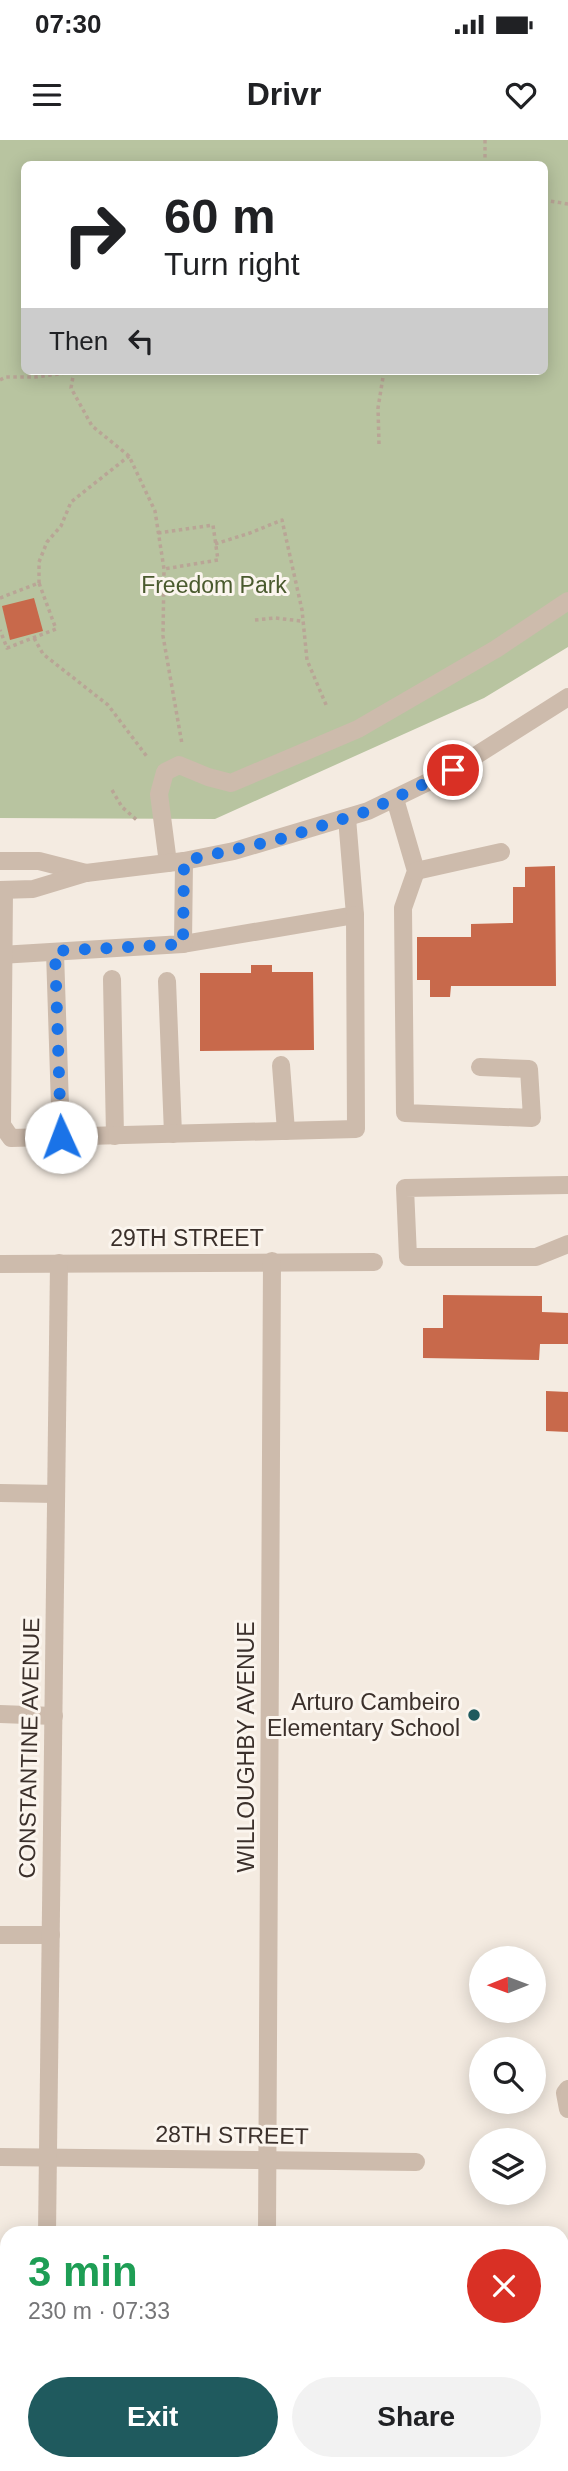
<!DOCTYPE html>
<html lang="en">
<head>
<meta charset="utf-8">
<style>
  :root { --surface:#fff; --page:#f2f2f2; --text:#202124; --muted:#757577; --accent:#1f5a5e }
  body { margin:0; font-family:Helvetica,sans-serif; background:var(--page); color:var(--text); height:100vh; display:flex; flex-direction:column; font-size:26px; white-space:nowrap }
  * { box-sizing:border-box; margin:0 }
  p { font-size:23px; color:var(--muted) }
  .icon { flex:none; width:38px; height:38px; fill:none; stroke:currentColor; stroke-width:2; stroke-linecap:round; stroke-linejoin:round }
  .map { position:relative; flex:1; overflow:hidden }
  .drawer { position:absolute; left:0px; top:2086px; width:569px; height:245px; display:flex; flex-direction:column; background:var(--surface); border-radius:21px 21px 0 0; box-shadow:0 4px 18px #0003 }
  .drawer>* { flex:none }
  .hud { position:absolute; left:21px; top:21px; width:527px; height:214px; border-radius:10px; box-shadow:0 4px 18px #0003; background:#fff; color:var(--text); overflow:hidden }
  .needle { width:46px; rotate:269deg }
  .buttons { position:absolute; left:469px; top:1806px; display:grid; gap:14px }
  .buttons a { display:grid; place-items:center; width:77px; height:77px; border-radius:50%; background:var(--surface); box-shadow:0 4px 18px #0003; font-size:35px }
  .pin { position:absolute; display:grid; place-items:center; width:60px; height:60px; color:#fff; margin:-30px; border:4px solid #fff; border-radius:50%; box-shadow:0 2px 7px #0007 }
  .me { position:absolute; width:77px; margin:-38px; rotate:358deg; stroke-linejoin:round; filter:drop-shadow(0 0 5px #0008) }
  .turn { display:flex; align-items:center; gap:24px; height:147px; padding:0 28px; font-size:32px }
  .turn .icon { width:91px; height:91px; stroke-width:2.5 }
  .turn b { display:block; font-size:49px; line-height:60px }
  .then { display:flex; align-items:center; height:66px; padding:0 28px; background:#0003; gap:14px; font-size:26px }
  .round { display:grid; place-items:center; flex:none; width:74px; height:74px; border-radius:37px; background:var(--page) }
  .overview { display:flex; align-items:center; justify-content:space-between; height:119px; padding:0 28px }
  h1 { font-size:42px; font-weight:700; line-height:52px; color:#1e9e55 }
  .action { display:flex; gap:14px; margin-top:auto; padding:14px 28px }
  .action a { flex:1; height:80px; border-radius:42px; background:var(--accent); color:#fff; font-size:28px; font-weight:700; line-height:80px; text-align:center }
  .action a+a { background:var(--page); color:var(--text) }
  .status { display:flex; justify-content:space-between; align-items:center; height:49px; padding:0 35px; background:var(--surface); direction:ltr }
  .status svg { height:19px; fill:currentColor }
  header { display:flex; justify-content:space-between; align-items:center; height:91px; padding:0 28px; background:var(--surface); font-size:32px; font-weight:700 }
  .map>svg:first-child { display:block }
  .green { fill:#b8c4a0; fill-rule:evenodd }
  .building { fill:#c8694b }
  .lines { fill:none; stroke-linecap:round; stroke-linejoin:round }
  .path { stroke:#b9a596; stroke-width:3.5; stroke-dasharray:3.5 3.5; stroke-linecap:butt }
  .minor { stroke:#cdbbac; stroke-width:18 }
  .route { stroke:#1a73e8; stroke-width:12; stroke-dasharray:0 21.6 }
  .poi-dot { fill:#1f5a5e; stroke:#fbf5ee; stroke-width:2.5 }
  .labels { text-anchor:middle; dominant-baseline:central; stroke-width:6; stroke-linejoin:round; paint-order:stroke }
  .park-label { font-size:23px; fill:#4a5a2e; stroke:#fbf5ee }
  .street-label { font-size:23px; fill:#3b302b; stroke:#fbf5ee }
  .poi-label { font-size:23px; fill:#3b302b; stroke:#fbf5ee; text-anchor:end }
</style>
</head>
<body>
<div class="status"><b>07:30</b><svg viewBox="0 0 49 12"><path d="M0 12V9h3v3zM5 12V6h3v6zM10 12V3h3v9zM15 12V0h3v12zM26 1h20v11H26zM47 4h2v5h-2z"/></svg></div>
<header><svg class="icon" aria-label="menu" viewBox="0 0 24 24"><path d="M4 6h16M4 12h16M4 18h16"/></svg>Drivr<svg class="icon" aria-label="heart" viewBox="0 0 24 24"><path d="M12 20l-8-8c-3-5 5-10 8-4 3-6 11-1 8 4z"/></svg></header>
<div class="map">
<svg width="568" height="2331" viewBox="0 0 568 2331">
  <rect width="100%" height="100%" fill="#f4ebe1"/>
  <!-- green -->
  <path class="green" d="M0 0H568V507L484 558 215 679 0 678ZM24 24H544V231H24Z"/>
  <!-- building -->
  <g class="building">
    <polygon points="34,458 43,491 10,500 2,466"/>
    <polygon points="555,726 556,846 451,846 450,857 430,857 430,840 417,840 417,797 471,797 471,784 513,783 513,747 525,747 525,727"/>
    <polygon points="251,825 272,825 272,832 313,832 314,910 200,911 200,833 251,833"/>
    <polygon points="443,1155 542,1156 542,1172 568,1173 568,1204 540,1204 539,1220 423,1218 423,1188 443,1188"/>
    <polygon points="546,1251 568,1252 568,1292 546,1291"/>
  </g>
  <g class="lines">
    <!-- path -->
    <g class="path">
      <polyline points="485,0 485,24"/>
      <polyline points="544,60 568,64"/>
      <polyline points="74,231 71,248 92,286 129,316 155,371 164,429 163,496 182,604"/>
      <polyline points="0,240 6,237 35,237 74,232"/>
      <polyline points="379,304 378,268 384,231"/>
      <polyline points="158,393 213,385 218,420 164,429"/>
      <polyline points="215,404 250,393 282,380 302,470 307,520 327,567"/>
      <polyline points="39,443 39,422 47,402 61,386 71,362 129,316"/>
      <polyline points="0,458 39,443 56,489 7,508 0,490"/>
      <polyline points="255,480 275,478 301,481"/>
      <polyline points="34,498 43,514 108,565 148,618"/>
      <polyline points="112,650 122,667 138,681"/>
    </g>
    <!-- minor -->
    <g class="minor">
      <polyline points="395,659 416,731 403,768 405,973 532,978 529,929 480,927"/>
      <polyline points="0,721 39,721 86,733"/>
      <polyline points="168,723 159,654 165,632 179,625 208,637 231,643 358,589 496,509 568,461"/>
      <polyline points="416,731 501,712"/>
      <polyline points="0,750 33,749 86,733 184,721 234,711 368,671 453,630 568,557"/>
      <polyline points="183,804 355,775 347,678"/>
      <polyline points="55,812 61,997"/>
      <polyline points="0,815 183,804 184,721"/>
      <polyline points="112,839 115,996"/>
      <polyline points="167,841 173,994"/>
      <polyline points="281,925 286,991"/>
      <polyline points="2,985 11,998 356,989 355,775"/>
      <polyline points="0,986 2,985 4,750"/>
      <polyline points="568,1045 405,1048 408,1117 536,1117 568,1104"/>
      <polyline points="0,1124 374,1122"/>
      <polyline points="0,1353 56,1354"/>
      <polyline points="0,1574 54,1576"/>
      <polyline points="0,1795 51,1795"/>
      <polyline points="568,1949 565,1953 568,1969"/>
      <polyline points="0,2017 416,2022"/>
      <polyline points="47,2093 59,1123"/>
      <polyline points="267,2093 272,1121"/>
      <polyline points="0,2231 7,2231"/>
      <polyline points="45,2331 45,2324"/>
      <polyline points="265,2331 265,2324"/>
    </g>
  </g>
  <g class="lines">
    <!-- route -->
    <polyline class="route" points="61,997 55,811 183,804 184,721 277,700 368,671 453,630"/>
  </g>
  <!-- markers -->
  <circle class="poi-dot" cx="474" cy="1575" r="7"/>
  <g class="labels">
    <!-- park labels -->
    <g class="park-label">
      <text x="214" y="445">Freedom Park</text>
    </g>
    <!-- street labels -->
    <g class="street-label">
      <text x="187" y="1098">29TH STREET</text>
      <text transform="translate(246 1607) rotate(-90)">WILLOUGHBY AVENUE</text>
      <text transform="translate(29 1608) rotate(-89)">CONSTANTINE AVENUE</text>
      <text transform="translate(232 1995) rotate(1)">28TH STREET</text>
    </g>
    <!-- poi labels -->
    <g class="poi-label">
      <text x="460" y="1562">Arturo Cambeiro<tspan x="460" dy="26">Elementary School</tspan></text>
    </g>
  </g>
</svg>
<div class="buttons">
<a><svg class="needle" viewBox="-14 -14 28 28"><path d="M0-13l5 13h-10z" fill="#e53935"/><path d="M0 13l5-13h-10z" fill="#757577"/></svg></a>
<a><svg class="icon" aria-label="search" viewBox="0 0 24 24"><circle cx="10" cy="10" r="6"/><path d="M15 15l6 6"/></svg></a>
<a><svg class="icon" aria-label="layers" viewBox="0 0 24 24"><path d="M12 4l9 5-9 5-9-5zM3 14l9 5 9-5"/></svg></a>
</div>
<div class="pin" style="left:453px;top:630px;background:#d93025"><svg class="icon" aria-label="arrive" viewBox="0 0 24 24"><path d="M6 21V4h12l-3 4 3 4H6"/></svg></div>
<svg class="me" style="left:61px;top:997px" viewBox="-20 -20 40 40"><circle r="19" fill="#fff"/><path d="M0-13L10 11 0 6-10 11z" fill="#1a73e8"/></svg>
<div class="hud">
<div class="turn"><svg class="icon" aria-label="right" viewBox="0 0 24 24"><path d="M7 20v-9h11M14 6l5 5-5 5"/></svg><div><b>60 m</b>Turn right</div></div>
<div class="then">Then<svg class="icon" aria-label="left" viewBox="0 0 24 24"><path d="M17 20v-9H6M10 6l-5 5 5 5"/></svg></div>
</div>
<section class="drawer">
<div class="overview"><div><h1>3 min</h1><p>230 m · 07:33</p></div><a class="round" style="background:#d93025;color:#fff"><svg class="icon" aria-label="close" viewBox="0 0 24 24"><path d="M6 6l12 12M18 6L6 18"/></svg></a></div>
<div class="action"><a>Exit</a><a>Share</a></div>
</section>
</div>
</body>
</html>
